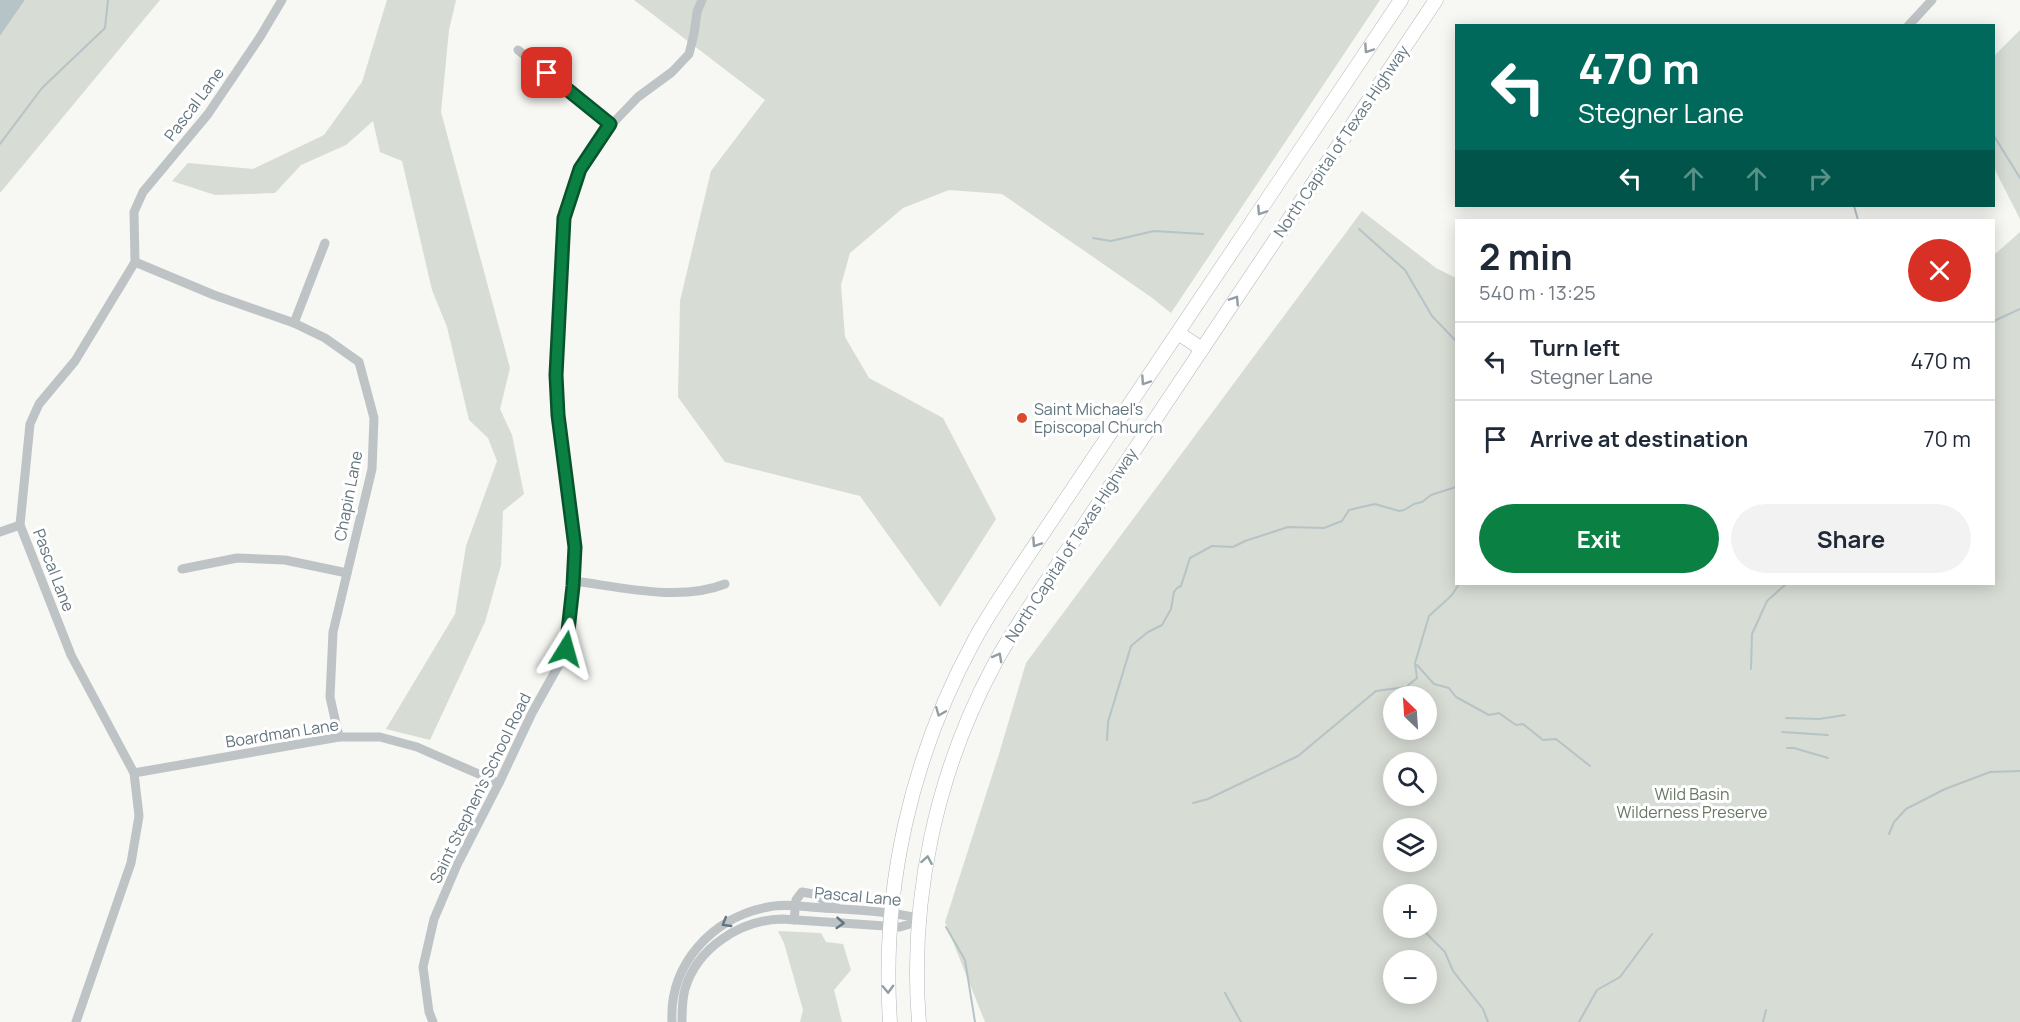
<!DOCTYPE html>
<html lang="en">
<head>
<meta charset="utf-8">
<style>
  :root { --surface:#fff; --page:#f2f2f3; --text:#1f2937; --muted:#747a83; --line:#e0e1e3; --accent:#0b8043 }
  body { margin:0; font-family:Manrope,sans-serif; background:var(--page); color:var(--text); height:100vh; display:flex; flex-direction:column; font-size:22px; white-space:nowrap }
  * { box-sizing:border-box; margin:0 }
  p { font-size:20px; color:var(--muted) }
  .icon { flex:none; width:33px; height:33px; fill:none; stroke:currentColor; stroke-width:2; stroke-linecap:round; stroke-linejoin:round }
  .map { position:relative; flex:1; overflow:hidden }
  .panel { position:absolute; left:1455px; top:219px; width:540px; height:366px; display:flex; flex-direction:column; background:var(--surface); border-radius:0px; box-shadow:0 3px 15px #0003 }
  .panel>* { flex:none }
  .hud { position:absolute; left:1455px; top:24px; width:540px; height:183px; border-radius:0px; box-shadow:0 3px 15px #0003; background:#00695c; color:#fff; overflow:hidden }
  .needle { width:39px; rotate:335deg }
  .tools { position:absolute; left:1383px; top:686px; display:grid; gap:12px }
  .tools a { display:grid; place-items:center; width:54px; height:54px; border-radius:50%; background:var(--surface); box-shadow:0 3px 15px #0003; font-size:30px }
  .pin { position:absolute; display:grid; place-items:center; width:51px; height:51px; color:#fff; margin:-26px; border-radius:12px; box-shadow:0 3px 9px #0006 }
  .me { position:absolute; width:66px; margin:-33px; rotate:8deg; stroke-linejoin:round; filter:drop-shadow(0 0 4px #0008) }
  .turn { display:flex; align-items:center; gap:21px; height:126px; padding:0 24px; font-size:27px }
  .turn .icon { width:78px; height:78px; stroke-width:2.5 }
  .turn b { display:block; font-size:42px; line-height:51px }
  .lanes { display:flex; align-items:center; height:57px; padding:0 24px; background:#0003; justify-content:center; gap:30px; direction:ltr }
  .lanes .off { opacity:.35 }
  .round { display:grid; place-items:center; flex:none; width:63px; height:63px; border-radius:32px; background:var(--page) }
  .head { display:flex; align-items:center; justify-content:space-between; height:102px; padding:0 24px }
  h1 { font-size:36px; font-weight:700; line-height:45px }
  .action { display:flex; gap:12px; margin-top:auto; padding:12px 24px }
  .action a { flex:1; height:69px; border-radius:36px; background:var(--accent); color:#fff; font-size:24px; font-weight:700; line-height:69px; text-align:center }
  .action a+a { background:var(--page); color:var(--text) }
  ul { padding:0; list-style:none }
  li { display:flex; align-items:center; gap:18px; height:78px; padding:0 24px; border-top:2px solid var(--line) }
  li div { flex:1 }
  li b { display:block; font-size:22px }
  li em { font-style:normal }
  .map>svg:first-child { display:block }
  .green { fill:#d7dcd4; fill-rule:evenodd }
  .water { fill:#b6c3c7 }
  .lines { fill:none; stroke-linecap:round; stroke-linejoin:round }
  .stream { stroke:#b6c3c7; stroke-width:2 }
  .highway-casing { stroke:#b2b7b9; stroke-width:15 }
  .minor { stroke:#bec3c6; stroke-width:9 }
  .highway { stroke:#fff; stroke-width:14 }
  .oneway { stroke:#929ea5 }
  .oneway2 { stroke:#63757e }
  .route-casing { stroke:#07532c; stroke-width:15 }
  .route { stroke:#0b8043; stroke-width:10 }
  .poi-dot { fill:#de4a2e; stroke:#fff; stroke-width:2 }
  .labels { text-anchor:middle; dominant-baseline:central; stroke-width:6; stroke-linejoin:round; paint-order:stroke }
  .street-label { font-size:16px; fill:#63757e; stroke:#fff }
  .poi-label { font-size:16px; fill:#63757e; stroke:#fff; text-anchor:start }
  .park-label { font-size:16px; fill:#677762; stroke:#fff }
</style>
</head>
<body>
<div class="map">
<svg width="2020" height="1022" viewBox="0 0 2020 1022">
  <rect width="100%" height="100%" fill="#f7f7f4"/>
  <!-- green -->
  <g class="green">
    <polygon points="25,0 160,0 0,193 0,36"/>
    <polygon points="387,0 456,0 449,30 441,112 510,368 500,409 512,435 524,494 503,511 501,565 485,622 430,740 386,729 455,614 466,546 497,461 488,438 469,420 447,327 432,290 402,161 380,152 373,121 346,145 301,165 275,193 215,195 172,181 188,163 253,169 324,135 362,82"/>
    <polygon points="634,0 1380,0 1171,313 1151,297 1002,194 949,190 903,208 850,253 841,285 845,337 869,378 943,418 996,519 940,607 860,496 725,462 678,397 680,301 711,171 765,100"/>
    <polygon points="2020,30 2020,219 1994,168 1994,56"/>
    <path d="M1362 211 1436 268 1456 278V584H1994V255L2020 232V1022H985L945 922 999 754 1026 663ZM1394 696H1426V729H1394ZM1394 762H1426V795H1394ZM1394 828H1426V861H1394ZM1394 894H1426V927H1394ZM1394 960H1426V993H1394Z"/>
    <polygon points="778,931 821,933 826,942 843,944 851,970 834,990 842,1022 800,1022 803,1010 784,943"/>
  </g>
  <!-- water -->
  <polygon class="water" points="0,0 25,0 0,36"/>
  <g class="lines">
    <!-- stream -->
    <g class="stream">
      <polyline points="1994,136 2020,178"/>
      <polyline points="0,144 42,88 105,28 108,0"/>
      <polyline points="1854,206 1858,220"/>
      <polyline points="1359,229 1405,270 1432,316 1456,341"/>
      <polyline points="1093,238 1111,241 1154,231 1203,234"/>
      <polyline points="1994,321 2020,309"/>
      <polyline points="1417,665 1434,684 1449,688 1456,697 1489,715 1499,713 1516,725 1523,724 1543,740 1556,739 1590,766"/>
      <polyline points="1751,669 1752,634 1767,601 1786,584"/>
      <polyline points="1786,718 1819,719 1845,715"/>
      <polyline points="1782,732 1828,735"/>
      <polyline points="1107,740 1108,722 1131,646 1148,632 1162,625 1171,609 1174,592 1177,588 1181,586 1190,558 1212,546 1233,547 1245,541 1288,527 1324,528 1342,521 1349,510 1375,504 1399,511 1404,510 1414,504 1422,502 1431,495 1456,487"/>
      <polyline points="1787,748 1794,748 1828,758"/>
      <polyline points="1193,803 1208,799 1298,756 1376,691 1406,687 1417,678 1415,663 1429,616 1452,595 1459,584"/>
      <polyline points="1889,834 1894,822 1906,809 1945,789 1990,772 2020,771"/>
      <polyline points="946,927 965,960 975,1022"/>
      <polyline points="1426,933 1445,952 1453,971 1483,1009 1488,1022"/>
      <polyline points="1225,993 1241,1022"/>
      <polyline points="1579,1022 1597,990 1620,977 1652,934"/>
      <polyline points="1763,1022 1766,1010"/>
    </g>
    <defs>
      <g id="highway">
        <polyline points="1178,333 1202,349"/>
        <path d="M890 1022C881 889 911 756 975 639 988 615 1004 592 1019 569L1401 0"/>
        <path d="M919 1022C909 900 936 773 994 665 1005 644 1019 623 1032 603L1436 0"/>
      </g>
    </defs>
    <!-- highway casing -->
    <use href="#highway" class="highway-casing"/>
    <!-- minor -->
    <g class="minor">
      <polyline points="1908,26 1932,0"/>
      <polyline points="518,50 611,125"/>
      <polyline points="135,262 214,295 294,323 325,338 359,362 374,418 372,469 333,632 330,697 339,737"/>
      <polyline points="294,323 325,243"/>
      <polyline points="0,532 20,525"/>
      <polyline points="182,569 237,558 285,560 347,573"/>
      <path d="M574 581C620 587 680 602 725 584"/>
      <polyline points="134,773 339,737 380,737 417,747 499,783"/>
      <polyline points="794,920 796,900 802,892 813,894 836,907"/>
      <polyline points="76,1022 131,863 139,816 134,773 71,655 20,525 30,424 39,404 75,361 135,262 134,212 143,192 208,114 260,37 282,0"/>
      <polyline points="433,1022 429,1012 423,967 434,919 457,865 499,783 532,713 561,661 568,637 575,547 558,415 557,374 564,218 580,169 611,125 638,97 672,72 689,54 694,34 697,12 702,0"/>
      <path d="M672 1022C669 964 713 917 768 907 786 903 805 907 823 908 855 910 887 911 918 918"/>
      <path d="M682 1022C682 1011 682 1000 685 989 697 948 740 920 782 919L900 927 910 924 918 918"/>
    </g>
    <!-- highway -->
    <use href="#highway" class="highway"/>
  </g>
  <!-- one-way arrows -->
  <defs><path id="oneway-chevron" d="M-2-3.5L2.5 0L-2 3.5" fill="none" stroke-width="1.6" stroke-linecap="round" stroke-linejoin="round" transform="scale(1.5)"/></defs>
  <g class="oneway">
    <use href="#oneway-chevron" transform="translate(1368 49) rotate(124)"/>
    <use href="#oneway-chevron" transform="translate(1261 211) rotate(123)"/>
    <use href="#oneway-chevron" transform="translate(1235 300) rotate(-57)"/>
    <use href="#oneway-chevron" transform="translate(1145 381) rotate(124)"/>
    <use href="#oneway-chevron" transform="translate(1036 543) rotate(124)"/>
    <use href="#oneway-chevron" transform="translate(998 657) rotate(-61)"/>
    <use href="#oneway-chevron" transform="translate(940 712) rotate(112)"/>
    <use href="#oneway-chevron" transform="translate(927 860) rotate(-80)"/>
    <use href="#oneway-chevron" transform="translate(888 989) rotate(88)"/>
  </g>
  <g class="oneway2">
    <use href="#oneway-chevron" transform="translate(726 923) rotate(149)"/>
    <use href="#oneway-chevron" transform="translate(840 923) rotate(4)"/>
  </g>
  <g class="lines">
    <defs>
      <polyline id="route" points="547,73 610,124 580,169 564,218 556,375 558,415 575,547 573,586 566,649"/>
    </defs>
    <!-- route casing -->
    <use href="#route" class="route-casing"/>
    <!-- route -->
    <use href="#route" class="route"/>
  </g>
  <!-- markers -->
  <circle class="poi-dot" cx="1022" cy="418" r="6"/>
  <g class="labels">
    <!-- street labels -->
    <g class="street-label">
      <text transform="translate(194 104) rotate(-53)">Pascal Lane</text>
      <text transform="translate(1341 141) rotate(-56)">North Capital of Texas Highway</text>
      <text transform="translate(348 496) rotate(-79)">Chapin Lane</text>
      <text transform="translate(1071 545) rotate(-57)">North Capital of Texas Highway</text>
      <text transform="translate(54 570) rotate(69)">Pascal Lane</text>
      <text transform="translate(282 733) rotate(-9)">Boardman Lane</text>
      <text transform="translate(480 788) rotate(-64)">Saint Stephen's School Road</text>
      <text transform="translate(858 896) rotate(5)">Pascal Lane</text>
    </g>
    <!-- poi labels -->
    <g class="poi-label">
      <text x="1034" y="409">Saint Michael's<tspan x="1034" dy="18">Episcopal Church</tspan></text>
    </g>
    <!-- park labels -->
    <g class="park-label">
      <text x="1692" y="794">Wild Basin<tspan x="1692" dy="18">Wilderness Preserve</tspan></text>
    </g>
  </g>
</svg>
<div class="tools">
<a><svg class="needle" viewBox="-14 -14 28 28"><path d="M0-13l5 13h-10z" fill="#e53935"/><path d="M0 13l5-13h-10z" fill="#747a83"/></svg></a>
<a><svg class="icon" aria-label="search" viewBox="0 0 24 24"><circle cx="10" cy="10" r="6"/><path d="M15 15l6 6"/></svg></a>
<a><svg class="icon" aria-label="layers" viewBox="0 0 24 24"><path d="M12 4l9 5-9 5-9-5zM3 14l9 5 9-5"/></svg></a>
<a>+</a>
<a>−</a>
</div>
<div class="pin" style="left:547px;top:73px;background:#d93025"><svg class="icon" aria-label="arrive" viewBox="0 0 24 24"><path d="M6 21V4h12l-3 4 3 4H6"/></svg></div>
<svg class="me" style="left:566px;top:649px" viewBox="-20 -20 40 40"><path d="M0-17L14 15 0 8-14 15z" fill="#0b8043" stroke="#fff" stroke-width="4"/></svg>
<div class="hud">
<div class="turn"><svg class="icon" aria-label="left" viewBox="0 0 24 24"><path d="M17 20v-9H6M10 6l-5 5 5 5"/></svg><div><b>470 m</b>Stegner Lane</div></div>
<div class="lanes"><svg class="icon" aria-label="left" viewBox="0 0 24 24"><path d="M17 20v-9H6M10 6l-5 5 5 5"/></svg><svg class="icon off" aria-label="ahead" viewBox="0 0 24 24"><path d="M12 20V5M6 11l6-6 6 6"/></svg><svg class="icon off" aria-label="ahead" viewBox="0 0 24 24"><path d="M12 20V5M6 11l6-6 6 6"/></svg><svg class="icon off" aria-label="right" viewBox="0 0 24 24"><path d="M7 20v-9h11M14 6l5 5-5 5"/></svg></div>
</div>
<section class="panel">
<div class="head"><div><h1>2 min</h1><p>540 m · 13:25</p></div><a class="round" style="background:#d93025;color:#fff"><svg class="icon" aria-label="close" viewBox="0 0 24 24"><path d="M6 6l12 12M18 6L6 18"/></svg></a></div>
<ul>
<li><svg class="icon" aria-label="left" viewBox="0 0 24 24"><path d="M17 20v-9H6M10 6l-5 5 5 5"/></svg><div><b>Turn left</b><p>Stegner Lane</p></div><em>470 m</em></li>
<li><svg class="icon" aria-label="arrive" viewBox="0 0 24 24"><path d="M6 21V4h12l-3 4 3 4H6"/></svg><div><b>Arrive at destination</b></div><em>70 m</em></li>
</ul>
<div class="action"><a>Exit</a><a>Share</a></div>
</section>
</div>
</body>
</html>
